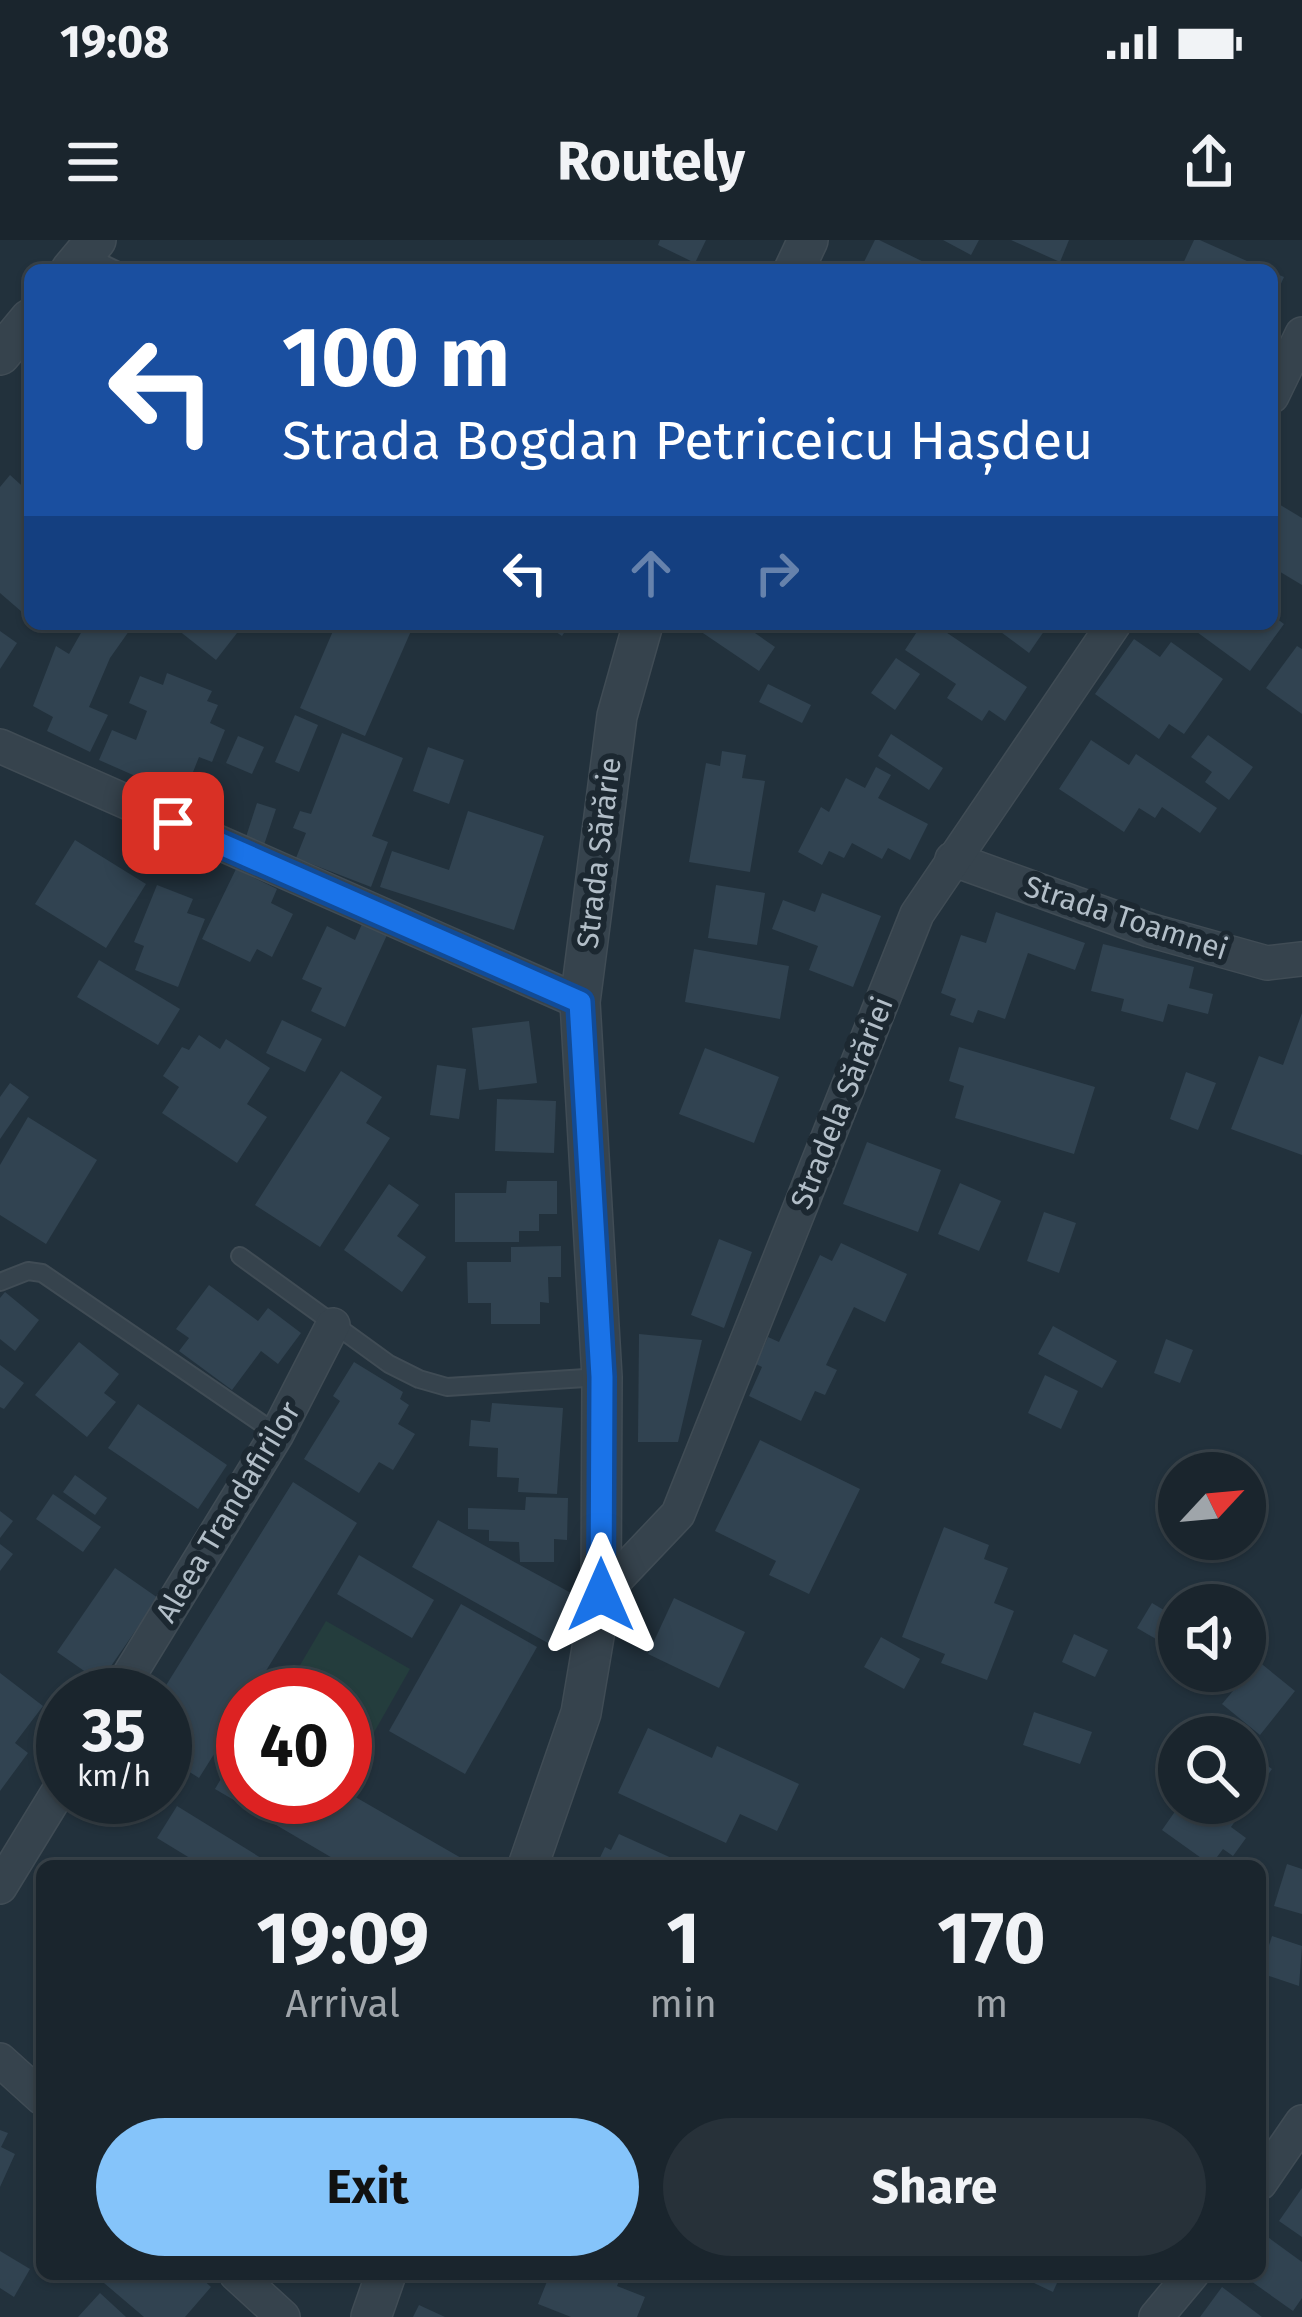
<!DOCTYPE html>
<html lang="en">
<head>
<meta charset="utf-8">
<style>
  :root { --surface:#1a252d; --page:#273139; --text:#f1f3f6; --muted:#9fa5aa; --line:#384249; --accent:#85c4fa }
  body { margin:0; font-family:"Fira Sans",sans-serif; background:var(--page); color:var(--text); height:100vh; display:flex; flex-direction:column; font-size:45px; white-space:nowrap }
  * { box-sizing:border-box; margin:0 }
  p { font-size:39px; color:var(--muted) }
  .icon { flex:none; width:66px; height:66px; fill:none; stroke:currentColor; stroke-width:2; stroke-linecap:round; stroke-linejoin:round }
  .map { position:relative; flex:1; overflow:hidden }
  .side { position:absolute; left:36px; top:1620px; width:1230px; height:420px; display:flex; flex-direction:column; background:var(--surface); border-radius:18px; box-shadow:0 3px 9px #0004,0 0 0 3px var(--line) }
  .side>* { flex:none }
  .banner { position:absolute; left:24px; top:24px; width:1254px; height:366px; border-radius:18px; box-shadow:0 3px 9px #0004,0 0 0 3px var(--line); background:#1a4fa0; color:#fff; overflow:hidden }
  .needle { width:78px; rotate:64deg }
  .tools { position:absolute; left:1158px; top:1212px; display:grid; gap:24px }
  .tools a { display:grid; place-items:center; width:108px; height:108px; border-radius:50%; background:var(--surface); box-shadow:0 3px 9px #0004,0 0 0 3px var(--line); font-size:60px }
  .speed { position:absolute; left:36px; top:1428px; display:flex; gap:24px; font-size:60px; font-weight:700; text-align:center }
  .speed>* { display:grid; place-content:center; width:156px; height:156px; border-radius:50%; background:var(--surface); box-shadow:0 3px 9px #0004,0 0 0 3px var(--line); line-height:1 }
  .speed small { font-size:30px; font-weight:400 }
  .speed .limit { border:18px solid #d22; background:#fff; color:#111 }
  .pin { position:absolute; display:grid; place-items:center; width:102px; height:102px; color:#fff; margin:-51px; border-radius:24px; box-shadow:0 6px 18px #0006 }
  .me { position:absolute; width:132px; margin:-66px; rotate:0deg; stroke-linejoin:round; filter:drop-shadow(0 0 9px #0008) }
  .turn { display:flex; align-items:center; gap:42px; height:252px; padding:0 60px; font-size:54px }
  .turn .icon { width:156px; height:156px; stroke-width:2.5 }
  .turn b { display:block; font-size:84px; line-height:102px }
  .lanes { display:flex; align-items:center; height:114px; padding:0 60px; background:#0003; justify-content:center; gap:60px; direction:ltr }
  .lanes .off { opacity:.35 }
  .eta { display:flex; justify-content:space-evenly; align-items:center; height:204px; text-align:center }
  .eta b { font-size:72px; font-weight:700; line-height:84px }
  .primary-button { display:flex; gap:24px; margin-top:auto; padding:24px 60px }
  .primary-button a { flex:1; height:138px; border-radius:72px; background:var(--accent); color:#111; font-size:48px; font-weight:700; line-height:138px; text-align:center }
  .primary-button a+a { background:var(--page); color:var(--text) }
  .status { display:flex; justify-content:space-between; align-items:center; height:84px; padding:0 60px; background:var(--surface); direction:ltr }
  .status svg { height:33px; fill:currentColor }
  header { display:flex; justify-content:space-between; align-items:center; height:156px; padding:0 60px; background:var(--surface); font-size:54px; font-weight:700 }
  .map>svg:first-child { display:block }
  .green { fill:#243d3d }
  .building { fill:#314351 }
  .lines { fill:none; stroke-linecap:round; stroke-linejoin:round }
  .service-casing { stroke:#404c55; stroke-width:20 }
  .minor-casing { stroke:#404c55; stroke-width:36 }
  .tertiary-casing { stroke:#404c55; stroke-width:42 }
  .service { stroke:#36434d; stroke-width:16 }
  .minor { stroke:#36434d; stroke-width:33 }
  .tertiary { stroke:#36434d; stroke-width:39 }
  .route-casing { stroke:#114b97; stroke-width:30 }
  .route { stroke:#1a73e8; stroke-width:21 }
  .labels { text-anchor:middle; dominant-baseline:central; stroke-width:12; stroke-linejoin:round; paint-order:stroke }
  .street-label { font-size:30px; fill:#b2bec8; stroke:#1c2831 }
</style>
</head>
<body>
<div class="status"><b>19:08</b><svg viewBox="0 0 49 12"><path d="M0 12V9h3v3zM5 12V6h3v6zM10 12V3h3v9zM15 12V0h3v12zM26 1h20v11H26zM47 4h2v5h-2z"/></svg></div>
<header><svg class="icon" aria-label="menu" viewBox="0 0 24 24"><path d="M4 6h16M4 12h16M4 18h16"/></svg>Routely<svg class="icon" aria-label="share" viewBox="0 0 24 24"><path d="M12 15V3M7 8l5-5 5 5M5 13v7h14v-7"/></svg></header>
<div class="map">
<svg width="1302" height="2077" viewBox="0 0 1302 2077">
  <rect width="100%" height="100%" fill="#22313c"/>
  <!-- green -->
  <polygon class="green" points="326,1381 410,1429 368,1503 345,1490 345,1455 283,1454"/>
  <!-- building -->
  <g class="building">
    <polygon points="660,0 706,0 695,23 658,5"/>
    <polygon points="875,0 879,0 940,30 860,30"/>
    <polygon points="943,0 979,0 971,15"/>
    <polygon points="1011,0 1069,0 1060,22"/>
    <polygon points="1194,0 1200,0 1267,30 1180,30"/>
    <polygon points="1272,32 1284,37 1272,63"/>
    <polygon points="10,235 30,253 30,362 22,372 0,353 0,247"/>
    <polygon points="1272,260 1302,278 1302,345 1272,327"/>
    <polygon points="1272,375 1284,384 1250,431 1186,384 1272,384"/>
    <polygon points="86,384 134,384 110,418 89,467 108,475 90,512 47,491 53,477 33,466 56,406 69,414"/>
    <polygon points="183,384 244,384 216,420 178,390"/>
    <polygon points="336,384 395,384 411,391 365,496 300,468"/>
    <polygon points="544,384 570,384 562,396"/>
    <polygon points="696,384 742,384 775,407 759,431 694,387"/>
    <polygon points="922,384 934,384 1027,447 1005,481 989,470 982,481 947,458 956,444 905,410"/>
    <polygon points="990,384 1049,384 1029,413"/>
    <polygon points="0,391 17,403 0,429"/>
    <polygon points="1134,399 1160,417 1171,402 1223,439 1184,494 1169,484 1159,499 1095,454"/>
    <polygon points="1297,406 1302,409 1302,474 1266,448"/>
    <polygon points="896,418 920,434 895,470 871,453"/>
    <polygon points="167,433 212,451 207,461 218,465 210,483 225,490 212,522 199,517 183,557 99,520 112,490 136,500 147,471 129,463 140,436 163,445"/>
    <polygon points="768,444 811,465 802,483 759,462"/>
    <polygon points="295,475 318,485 299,532 275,522"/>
    <polygon points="342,493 403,518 372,596 388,602 371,647 296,618 306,593 293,588 300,571 311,574"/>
    <polygon points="891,494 943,528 929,550 878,516"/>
    <polygon points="1208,495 1253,527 1229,560 1205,542 1212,532 1191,517"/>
    <polygon points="238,496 264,507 252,534 226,523"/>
    <polygon points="1091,500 1129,525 1136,514 1217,568 1200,593 1162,567 1155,578 1139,568 1124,592 1059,549"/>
    <polygon points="428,507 464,520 449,564 413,551"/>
    <polygon points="722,511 746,515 742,538 765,541 750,632 689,622 706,523 720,526"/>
    <polygon points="876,527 891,535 878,558 928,584 910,620 888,608 882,619 852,603 844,618 829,611 822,625 798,612 821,567 829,572 846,538 865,548"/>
    <polygon points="257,563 276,569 264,605 245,600"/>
    <polygon points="468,571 544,596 514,690 380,647 392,611 449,630"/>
    <polygon points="75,600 146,644 106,708 35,664"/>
    <polygon points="236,629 277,649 271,663 293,674 272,717 257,709 250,722 202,699"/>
    <polygon points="157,645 193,659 187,673 205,679 178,747 135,730 144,706 134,702"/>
    <polygon points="716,645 765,653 757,705 708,698"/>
    <polygon points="822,653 881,676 853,747 809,730 818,706 772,689 783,660 815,672"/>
    <polygon points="996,672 1085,703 1075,730 1028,713 1005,779 978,770 973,783 950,775 956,759 941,753 961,695 986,703"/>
    <polygon points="362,684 387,695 345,787 311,771 322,748 302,739 327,686 355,700"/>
    <polygon points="1103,704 1194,727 1189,748 1213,754 1208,774 1168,764 1163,782 1121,771 1124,759 1091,751"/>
    <polygon points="694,709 789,726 780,779 685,762"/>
    <polygon points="99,720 180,769 158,805 77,757"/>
    <polygon points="1302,773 1302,915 1231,889 1259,816 1283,825"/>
    <polygon points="282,780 322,799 305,832 266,813"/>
    <polygon points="529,781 537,843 479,850 472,788"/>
    <polygon points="199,795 220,809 226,799 270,828 247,864 267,877 237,923 162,873 179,847 163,836 182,807 189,810"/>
    <polygon points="959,807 1095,847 1074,914 955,878 964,846 949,841"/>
    <polygon points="705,808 779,837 754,903 679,874"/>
    <polygon points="437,825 466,829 459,879 430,875"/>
    <polygon points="341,831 382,857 366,883 390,898 320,1007 255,965"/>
    <polygon points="1186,832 1216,843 1198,890 1170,879"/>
    <polygon points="10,843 29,857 0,899 0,857"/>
    <polygon points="497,859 556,861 554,913 495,911"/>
    <polygon points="28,877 97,920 46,1004 0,975 0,925"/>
    <polygon points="867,902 941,930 918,992 843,964"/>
    <polygon points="507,941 557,941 557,974 539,974 539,991 519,991 519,1002 455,1002 455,953 506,953"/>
    <polygon points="960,943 1001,961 979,1011 938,994"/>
    <polygon points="389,944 419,965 397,996 426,1017 402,1052 344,1010"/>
    <polygon points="1044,972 1076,983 1059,1033 1027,1021"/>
    <polygon points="719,999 752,1012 724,1088 691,1075"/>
    <polygon points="841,1003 907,1034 885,1082 854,1067 826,1125 837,1130 825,1155 815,1151 801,1181 749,1156 762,1127 756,1124 768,1097 779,1102 820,1015 832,1021"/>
    <polygon points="561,1006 561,1037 548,1037 549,1063 540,1062 540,1084 491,1084 491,1063 468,1063 467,1022 511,1022 511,1007"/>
    <polygon points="209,1045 258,1081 268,1068 301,1093 278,1124 261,1111 232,1150 179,1111 189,1098 176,1089"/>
    <polygon points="5,1052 39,1080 15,1111 0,1099 0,1058"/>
    <polygon points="1053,1086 1117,1121 1102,1148 1038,1114"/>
    <polygon points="639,1094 702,1100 678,1202 638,1202"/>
    <polygon points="1166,1099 1193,1110 1180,1143 1154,1133"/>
    <polygon points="79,1102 119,1134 104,1153 116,1162 87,1197 35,1155"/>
    <polygon points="354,1122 403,1152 400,1159 409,1165 398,1184 415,1194 393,1230 379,1222 359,1253 304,1219 340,1161 333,1156"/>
    <polygon points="0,1125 24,1143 4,1169 0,1167"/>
    <polygon points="1045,1135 1078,1151 1061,1189 1028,1173"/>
    <polygon points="492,1163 563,1168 557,1254 518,1252 519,1238 497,1237 498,1208 469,1206 471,1180 490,1182"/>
    <polygon points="138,1164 227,1225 198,1269 108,1208"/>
    <polygon points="760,1200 860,1249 809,1354 769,1335 776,1321 715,1291"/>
    <polygon points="75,1235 107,1258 95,1275 63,1252"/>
    <polygon points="293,1242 357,1283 251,1455 243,1455 243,1468 199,1538 166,1517 175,1502 165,1496 165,1455 160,1455"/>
    <polygon points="53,1254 101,1287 83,1312 36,1279"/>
    <polygon points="526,1257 568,1258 567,1300 554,1299 554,1322 520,1322 519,1302 489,1301 489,1290 468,1289 468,1268 525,1270"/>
    <polygon points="0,1271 13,1281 0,1298"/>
    <polygon points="438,1280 582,1359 555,1407 412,1327"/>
    <polygon points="944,1287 989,1305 984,1319 1008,1328 994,1363 1014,1371 987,1440 941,1423 945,1414 902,1397"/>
    <polygon points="0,1304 13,1314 0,1331"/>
    <polygon points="359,1315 434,1360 412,1398 337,1354"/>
    <polygon points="115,1328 158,1358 100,1442 57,1412"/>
    <polygon points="674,1358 745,1392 719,1448 648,1414"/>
    <polygon points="1152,1363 1179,1379 1168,1406 1137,1388"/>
    <polygon points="461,1364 537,1407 465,1534 389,1491"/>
    <polygon points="1074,1394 1108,1410 1095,1437 1062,1422"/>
    <polygon points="881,1397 920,1419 904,1449 864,1427"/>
    <polygon points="1258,1421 1295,1451 1260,1495 1222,1464"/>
    <polygon points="0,1433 43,1466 15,1503 28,1513 0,1551"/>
    <polygon points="1034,1472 1092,1492 1080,1524 1023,1505"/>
    <polygon points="648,1488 712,1518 717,1506 799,1544 777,1591 740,1574 726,1603 618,1553"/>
    <polygon points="243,1501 243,1557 345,1557 345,1551 475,1626 346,1626 215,1549"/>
    <polygon points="1245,1510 1272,1529 1231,1587 1246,1598 1233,1616 1223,1609 1211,1625 1162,1590 1181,1563 1245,1563"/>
    <polygon points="93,1557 110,1557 127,1567 114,1587 85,1570"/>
    <polygon points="177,1566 274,1626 203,1626 157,1598"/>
    <polygon points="619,1594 689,1626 596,1626 605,1607 611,1610"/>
    <polygon points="1287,1624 1302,1629 1302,1674 1274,1666"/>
    <polygon points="1272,1696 1302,1706 1299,1746 1260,1733"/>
    <polygon points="0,1890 8,1893 1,1907 15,1914 0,1947"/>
    <polygon points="1302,1948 1302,1997 1279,1981"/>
    <polygon points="1265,1995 1302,2022 1302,2058 1293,2071 1241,2034 1260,2034 1260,2003"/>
    <polygon points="0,2011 30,2029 14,2057 0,2048"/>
    <polygon points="112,2034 197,2034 211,2047 185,2077 144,2077 104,2043"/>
    <polygon points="550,2034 622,2034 617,2046 645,2057 637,2077 571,2077 538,2064"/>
    <polygon points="1015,2034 1061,2034 1053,2052"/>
    <polygon points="1222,2047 1262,2077 1200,2077"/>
    <polygon points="100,2053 126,2077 78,2077"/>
    <polygon points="419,2065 445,2077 413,2077"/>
  </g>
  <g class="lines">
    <defs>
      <g id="service">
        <polyline points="85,15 116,30"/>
        <polyline points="240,1016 389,1124 419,1139 447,1147 601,1137"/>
        <polyline points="0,1042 28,1031 42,1033 277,1194"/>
      </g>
      <g id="minor">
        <polyline points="1272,156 1302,94"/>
        <polyline points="0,506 580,762"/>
        <polyline points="952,619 1149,690 1267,723 1302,719"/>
        <polyline points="601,1355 678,1274 917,674 1114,384"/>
        <polyline points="117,1455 277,1194 333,1085"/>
        <polyline points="0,1647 63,1544"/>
        <polyline points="0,1820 42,1858"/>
        <polyline points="1260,1943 1302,1882"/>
        <polyline points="236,2034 283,2077"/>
        <polyline points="1156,2077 1192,2034"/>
      </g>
      <g id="tertiary">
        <polyline points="71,30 96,0"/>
        <polyline points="794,30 808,0"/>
        <polyline points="0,115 30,79"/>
        <polyline points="528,1626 581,1473 601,1355 602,1137 580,762 617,476 643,384"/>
        <polyline points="371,2077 386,2034"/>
      </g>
    </defs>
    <!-- service casing -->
    <use href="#service" class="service-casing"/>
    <!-- minor casing -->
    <use href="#minor" class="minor-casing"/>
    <!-- tertiary casing -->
    <use href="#tertiary" class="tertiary-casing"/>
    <!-- service -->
    <use href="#service" class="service"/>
    <!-- minor -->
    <use href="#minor" class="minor"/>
    <!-- tertiary -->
    <use href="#tertiary" class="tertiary"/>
  </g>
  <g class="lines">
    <defs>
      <polyline id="route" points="173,583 580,762 602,1137 601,1355"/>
    </defs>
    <!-- route casing -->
    <use href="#route" class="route-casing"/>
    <!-- route -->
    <use href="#route" class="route"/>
  </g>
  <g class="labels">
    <!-- street labels -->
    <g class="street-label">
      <text transform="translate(599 613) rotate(-83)">Strada Sărărie</text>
      <text transform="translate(1126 678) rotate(18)">Strada Toamnei</text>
      <text transform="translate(842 863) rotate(-68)">Stradela Sărăriei</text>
      <text transform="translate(228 1272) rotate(-59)">Aleea Trandafirilor</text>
    </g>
  </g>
</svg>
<div class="tools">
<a><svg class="needle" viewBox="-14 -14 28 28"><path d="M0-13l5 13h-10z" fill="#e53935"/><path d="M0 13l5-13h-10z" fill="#9fa5aa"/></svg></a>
<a><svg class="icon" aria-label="sound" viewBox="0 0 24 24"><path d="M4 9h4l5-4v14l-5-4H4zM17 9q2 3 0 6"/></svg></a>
<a><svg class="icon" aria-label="search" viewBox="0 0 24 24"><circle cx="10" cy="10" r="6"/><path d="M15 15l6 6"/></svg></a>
</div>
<div class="speed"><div>35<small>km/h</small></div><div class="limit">40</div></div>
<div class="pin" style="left:173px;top:583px;background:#d93025"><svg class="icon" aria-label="arrive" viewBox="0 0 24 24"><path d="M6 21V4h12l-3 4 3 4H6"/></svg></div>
<svg class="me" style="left:601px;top:1355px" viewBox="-20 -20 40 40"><path d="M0-17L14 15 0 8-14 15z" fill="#1a73e8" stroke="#fff" stroke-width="4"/></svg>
<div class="banner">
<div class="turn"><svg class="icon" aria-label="left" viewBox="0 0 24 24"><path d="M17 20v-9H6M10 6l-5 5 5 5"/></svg><div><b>100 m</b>Strada Bogdan Petriceicu Hașdeu</div></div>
<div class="lanes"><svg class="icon" aria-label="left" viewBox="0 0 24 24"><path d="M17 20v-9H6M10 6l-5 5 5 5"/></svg><svg class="icon off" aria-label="ahead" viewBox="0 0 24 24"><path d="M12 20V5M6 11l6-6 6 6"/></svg><svg class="icon off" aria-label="right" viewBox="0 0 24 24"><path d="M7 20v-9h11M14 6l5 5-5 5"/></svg></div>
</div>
<section class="side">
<div class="eta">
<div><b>19:09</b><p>Arrival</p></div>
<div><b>1</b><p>min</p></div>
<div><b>170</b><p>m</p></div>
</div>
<div class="primary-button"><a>Exit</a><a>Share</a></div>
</section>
</div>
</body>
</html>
